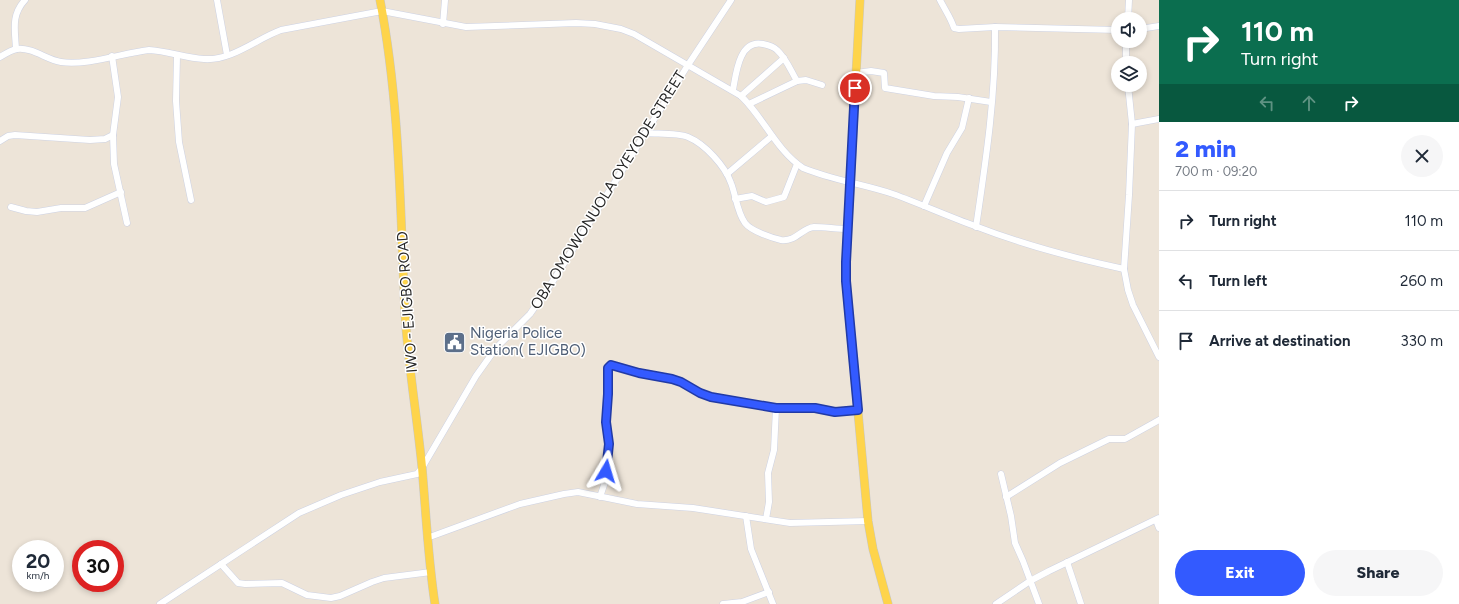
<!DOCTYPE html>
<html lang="en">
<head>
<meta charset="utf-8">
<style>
  :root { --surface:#fff; --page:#f6f6f7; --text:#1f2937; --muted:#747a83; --line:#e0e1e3; --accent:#335aff }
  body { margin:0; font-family:Figtree,sans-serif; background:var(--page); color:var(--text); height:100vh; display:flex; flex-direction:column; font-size:15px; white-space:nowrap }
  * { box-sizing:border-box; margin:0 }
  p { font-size:13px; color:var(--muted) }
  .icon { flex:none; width:22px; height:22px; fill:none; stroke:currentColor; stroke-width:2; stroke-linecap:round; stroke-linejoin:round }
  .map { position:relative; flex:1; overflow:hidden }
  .panel { display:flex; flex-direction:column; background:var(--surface); width:300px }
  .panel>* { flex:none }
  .hud { background:#0b6e4f; color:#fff; overflow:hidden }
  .buttons { position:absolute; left:1111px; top:12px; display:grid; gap:8px }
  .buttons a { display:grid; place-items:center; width:36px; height:36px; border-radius:50%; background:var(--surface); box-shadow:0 2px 6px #0003; font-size:20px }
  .speed { position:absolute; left:12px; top:540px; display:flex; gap:8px; font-size:20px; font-weight:700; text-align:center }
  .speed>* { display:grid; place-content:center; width:52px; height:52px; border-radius:50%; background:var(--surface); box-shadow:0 2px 6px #0003; line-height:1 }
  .speed small { font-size:10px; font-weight:400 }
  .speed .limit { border:6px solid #d22; background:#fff; color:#111 }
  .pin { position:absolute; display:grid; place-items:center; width:34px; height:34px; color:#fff; margin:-17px; border:2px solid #fff; border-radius:50%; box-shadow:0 1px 4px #0007 }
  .me { position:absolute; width:44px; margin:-22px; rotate:7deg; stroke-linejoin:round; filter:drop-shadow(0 0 3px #0008) }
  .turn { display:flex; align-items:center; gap:14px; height:84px; padding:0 16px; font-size:18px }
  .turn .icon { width:52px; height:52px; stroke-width:2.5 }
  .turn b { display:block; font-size:28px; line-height:34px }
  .lanes { display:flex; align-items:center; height:38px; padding:0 16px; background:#0003; justify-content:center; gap:20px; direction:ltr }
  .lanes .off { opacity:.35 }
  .round { display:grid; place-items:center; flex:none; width:42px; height:42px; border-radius:21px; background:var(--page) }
  .summary { display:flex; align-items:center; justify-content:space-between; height:68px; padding:0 16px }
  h1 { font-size:24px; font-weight:800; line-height:30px; color:var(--accent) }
  .cta { display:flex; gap:8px; margin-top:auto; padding:8px 16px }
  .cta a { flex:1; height:46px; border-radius:24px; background:var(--accent); color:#fff; font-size:16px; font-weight:800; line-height:46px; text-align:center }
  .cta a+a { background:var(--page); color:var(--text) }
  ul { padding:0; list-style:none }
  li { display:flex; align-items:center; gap:12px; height:60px; padding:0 16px; border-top:1px solid var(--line) }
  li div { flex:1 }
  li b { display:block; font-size:15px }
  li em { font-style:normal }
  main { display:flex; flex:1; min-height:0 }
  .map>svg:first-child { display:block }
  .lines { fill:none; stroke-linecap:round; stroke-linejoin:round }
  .minor-casing { stroke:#cdd2e3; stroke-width:7 }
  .major-casing { stroke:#c7c7c7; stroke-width:9 }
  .minor { stroke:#fff; stroke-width:6 }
  .major { stroke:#fed44b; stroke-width:8 }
  .route-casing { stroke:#213aa6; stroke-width:10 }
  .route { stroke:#335aff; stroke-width:7 }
  .labels { text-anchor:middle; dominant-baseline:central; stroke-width:3; stroke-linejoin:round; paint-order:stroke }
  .street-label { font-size:15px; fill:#282828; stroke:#fff }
  .service-label { font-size:15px; fill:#4e5e75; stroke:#fff; text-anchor:start }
</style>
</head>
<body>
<main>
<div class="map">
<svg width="1159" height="604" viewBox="0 0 1159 604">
  <rect width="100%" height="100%" fill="#ede4d8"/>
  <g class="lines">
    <defs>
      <g id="minor">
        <polyline points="217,0 227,55"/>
        <path d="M940 0C945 10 951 18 954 28L959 29 995 27 1118 30"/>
        <polyline points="1128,19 1129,0"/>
        <polyline points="443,24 445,0"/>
        <polyline points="1140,29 1159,26"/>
        <polyline points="1126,41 1126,63"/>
        <path d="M16 49C15 30 11 15 25 0"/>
        <polyline points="112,56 118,97 113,135 114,164 127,223"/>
        <polyline points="177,56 176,101 179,142 191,200"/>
        <path d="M0 57C5 54 11 50 17 49 32 47 47 60 61 62 86 66 123 53 149 50 168 51 185 58 204 59 232 61 256 39 281 30L382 11 466 27 576 23 595 24 621 29 634 34 741 96C764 118 776 150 803 168 832 180 863 184 893 194 921 204 947 216 975 226 1024 245 1073 258 1124 269"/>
        <polyline points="856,73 871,71 884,73 885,88 934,96 958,97 991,102"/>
        <polyline points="1128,85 1132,124 1129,195 1124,269 1128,290 1133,305 1159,357"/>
        <path d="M733 90C736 74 739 39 763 44 768 45 773 46 777 50 786 58 791 71 797 81"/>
        <polyline points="741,96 784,58"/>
        <polyline points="749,104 797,81 806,80 822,85"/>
        <polyline points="1132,124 1159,119"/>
        <path d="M646 133C658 134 678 133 688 137 705 144 725 166 731 183 736 196 737 212 745 223 751 231 772 238 781 240 796 242 802 228 814 227 825 227 837 229 848 229"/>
        <polyline points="0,141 8,136 15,135 90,140 105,139 113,135"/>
        <polyline points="727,174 772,136"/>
        <polyline points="735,199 752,196 766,202 784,197 797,164"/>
        <polyline points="924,206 947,153 962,128 969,98"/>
        <polyline points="11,207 26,211 37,212 61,208 85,208 121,192"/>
        <path d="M976 227C986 160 996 94 995 27"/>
        <polyline points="1001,474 1011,516 1015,543 1023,561 1039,604"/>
        <polyline points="600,497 605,482 609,444 606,422 608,394 608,368 611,365 639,373 672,379 681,382 700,393 711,397 776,408 815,409 839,412 858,410"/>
        <polyline points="1006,497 1060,463 1109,439 1125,439 1159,420"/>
        <polyline points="746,516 751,549 773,604"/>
        <polyline points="766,519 769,502 768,473 774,450 776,408"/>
        <polyline points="1156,520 1159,528"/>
        <polyline points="427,538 520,504 564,494 578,492 637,504 693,508 790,523 868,521"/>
        <polyline points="1067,562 1081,604"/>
        <polyline points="221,564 238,583 245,584 282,583 307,595 331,598 340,596 372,582 384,578 431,572"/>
        <polyline points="160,604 299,513 341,495 380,482 417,474 422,468 476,376 496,348 530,314 553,281 688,65 731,0"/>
        <polyline points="723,604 742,602 769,592"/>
        <polyline points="996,604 1030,581 1049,571 1159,518"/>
      </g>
      <g id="major">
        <path d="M380 0C400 103 400 208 405 313 408 364 417 416 422 467 426 513 428 559 435 604"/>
        <polyline points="860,0 846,262 846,281 868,521 873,549 888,604"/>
      </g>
    </defs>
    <!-- minor casing -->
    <use href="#minor" class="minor-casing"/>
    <!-- major casing -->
    <use href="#major" class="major-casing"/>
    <!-- minor -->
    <use href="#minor" class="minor"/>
    <!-- major -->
    <use href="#major" class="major"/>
  </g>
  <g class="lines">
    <defs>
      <polyline id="route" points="606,471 609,444 606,422 608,394 608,368 611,365 639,373 672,379 681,382 700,393 711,397 776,408 815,408 835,412 858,410 846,281 846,262 855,88"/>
    </defs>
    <!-- route casing -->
    <use href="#route" class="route-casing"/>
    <!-- route -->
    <use href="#route" class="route"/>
  </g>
  <!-- icons -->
  <defs>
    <symbol id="civic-square" viewBox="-11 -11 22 22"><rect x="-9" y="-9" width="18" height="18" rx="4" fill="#5c6f8a" stroke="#fff"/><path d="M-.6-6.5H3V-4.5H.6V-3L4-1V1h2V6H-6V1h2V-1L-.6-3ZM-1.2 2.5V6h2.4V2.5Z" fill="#fff"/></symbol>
  </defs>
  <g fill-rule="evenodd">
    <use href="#civic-square" x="442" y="330" width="25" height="25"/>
  </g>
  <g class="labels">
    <!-- street labels -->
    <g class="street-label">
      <text transform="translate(608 190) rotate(-58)">OBA OMOWONUOLA OYEYODE STREET</text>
      <text transform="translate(407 302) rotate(-94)">IWO - EJIGBO ROAD</text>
    </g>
    <!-- service labels -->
    <g class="service-label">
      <text x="470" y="333">Nigeria Police<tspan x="470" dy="17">Station( EJIGBO)</tspan></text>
    </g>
  </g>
</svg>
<div class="buttons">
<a><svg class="icon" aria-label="sound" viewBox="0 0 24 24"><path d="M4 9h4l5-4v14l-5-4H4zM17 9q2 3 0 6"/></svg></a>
<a><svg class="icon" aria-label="layers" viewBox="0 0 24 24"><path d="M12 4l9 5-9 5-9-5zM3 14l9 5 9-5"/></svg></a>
</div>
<div class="speed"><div>20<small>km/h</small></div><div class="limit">30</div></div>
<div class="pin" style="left:855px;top:88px;background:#d93025"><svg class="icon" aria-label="arrive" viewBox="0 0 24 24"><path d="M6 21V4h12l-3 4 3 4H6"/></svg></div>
<svg class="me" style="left:606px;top:471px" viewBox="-20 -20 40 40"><path d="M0-17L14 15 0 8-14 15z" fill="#335aff" stroke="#fff" stroke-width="4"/></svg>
</div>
<section class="panel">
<div class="hud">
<div class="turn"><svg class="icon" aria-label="right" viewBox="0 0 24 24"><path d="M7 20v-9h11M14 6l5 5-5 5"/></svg><div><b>110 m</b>Turn right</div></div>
<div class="lanes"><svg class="icon off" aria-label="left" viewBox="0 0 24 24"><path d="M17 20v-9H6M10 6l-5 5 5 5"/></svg><svg class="icon off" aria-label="ahead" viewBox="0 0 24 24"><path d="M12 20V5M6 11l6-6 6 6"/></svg><svg class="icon" aria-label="right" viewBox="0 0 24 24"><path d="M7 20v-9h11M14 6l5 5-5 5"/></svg></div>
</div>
<div class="summary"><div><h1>2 min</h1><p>700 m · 09:20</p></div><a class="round"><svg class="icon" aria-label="close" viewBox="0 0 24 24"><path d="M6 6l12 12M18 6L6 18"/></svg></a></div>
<ul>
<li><svg class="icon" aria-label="right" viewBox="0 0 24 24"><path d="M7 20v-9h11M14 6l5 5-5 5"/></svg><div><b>Turn right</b></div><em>110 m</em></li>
<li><svg class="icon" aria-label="left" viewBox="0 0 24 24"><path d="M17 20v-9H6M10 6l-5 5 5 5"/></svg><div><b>Turn left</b></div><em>260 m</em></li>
<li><svg class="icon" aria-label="arrive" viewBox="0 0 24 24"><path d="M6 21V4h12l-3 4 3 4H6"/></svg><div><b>Arrive at destination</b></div><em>330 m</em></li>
</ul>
<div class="cta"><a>Exit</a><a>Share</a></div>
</section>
</main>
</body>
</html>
